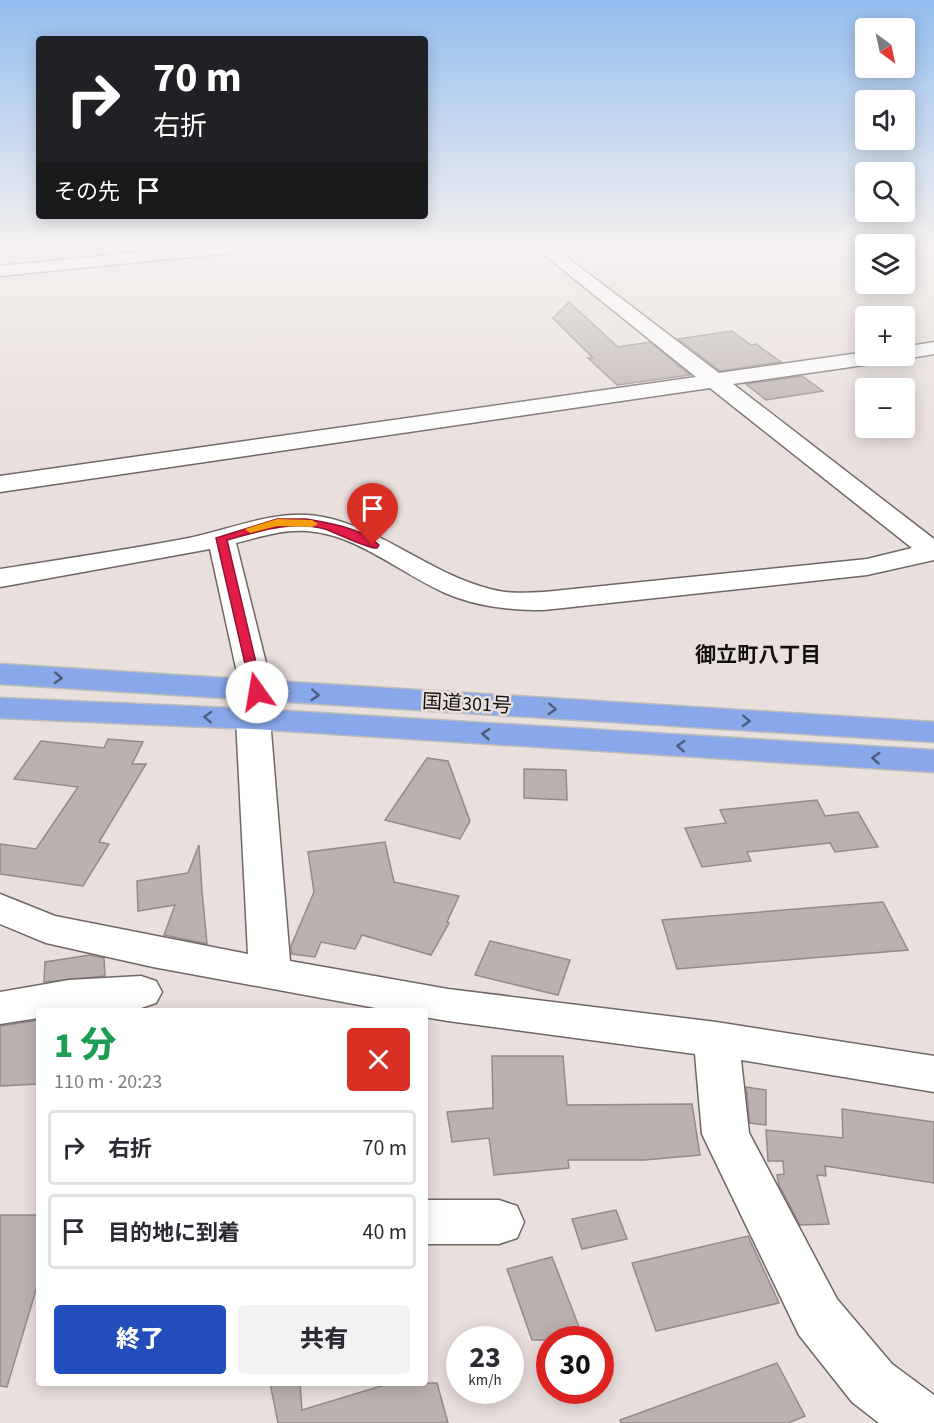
<!DOCTYPE html>
<html lang="ja">
<head>
<meta charset="utf-8">
<style>
  :root { --surface:#fff; --page:#f2f2f3; --text:#2b2b33; --muted:#7c7c81; --line:#e1e1e2; --accent:#224dba }
  body { margin:0; font-family:"Source Sans 3","Noto Sans JP",sans-serif; background:var(--page); color:var(--text); height:100vh; display:flex; flex-direction:column; font-size:22px; white-space:nowrap }
  * { box-sizing:border-box; margin:0 }
  p { font-size:20px; color:var(--muted) }
  .icon { flex:none; width:33px; height:33px; fill:none; stroke:currentColor; stroke-width:2; stroke-linecap:round; stroke-linejoin:round }
  .map { position:relative; flex:1; overflow:hidden }
  .panel { position:absolute; left:36px; top:1008px; width:392px; height:378px; display:flex; flex-direction:column; background:var(--surface); border-radius:6px; box-shadow:0 3px 15px #0003 }
  .panel>* { flex:none }
  .hud { position:absolute; left:36px; top:36px; width:392px; height:183px; border-radius:6px; box-shadow:0 3px 15px #0003; background:#202124; color:#fff; overflow:hidden }
  .needle { width:39px; rotate:147deg }
  .controls { position:absolute; left:855px; top:18px; display:grid; gap:12px }
  .controls a { display:grid; place-items:center; width:60px; height:60px; border-radius:6px; background:var(--surface); box-shadow:0 3px 15px #0003; font-size:30px }
  .speed { position:absolute; left:446px; top:1326px; display:flex; gap:12px; font-size:30px; font-weight:700; text-align:center }
  .speed>* { display:grid; place-content:center; width:78px; height:78px; border-radius:50%; background:var(--surface); box-shadow:0 3px 15px #0003; line-height:1 }
  .speed small { font-size:15px; font-weight:400 }
  .speed .limit { border:9px solid #d22; background:#fff; color:#111 }
  .pin { position:absolute; display:grid; place-items:center; width:51px; height:51px; color:#fff; margin:-62px -26px; border-radius:50% 50% 50% 0; rotate:-45deg; box-shadow:0 0 6px #0007 }
  .pin .icon { rotate:45deg }
  .me { position:absolute; width:66px; margin:-33px; rotate:347deg; stroke-linejoin:round; filter:drop-shadow(0 0 4px #0008) }
  .turn { display:flex; align-items:center; gap:21px; height:126px; padding:0 18px; font-size:27px }
  .turn .icon { width:78px; height:78px; stroke-width:2.5 }
  .turn b { display:block; font-size:42px; line-height:51px }
  .then { display:flex; align-items:center; height:57px; padding:0 18px; background:#0003; gap:12px; font-size:22px }
  .round { display:grid; place-items:center; flex:none; width:63px; height:63px; border-radius:6px; background:var(--page) }
  .summary { display:flex; align-items:center; justify-content:space-between; height:102px; padding:0 18px }
  h1 { font-size:36px; font-weight:800; line-height:45px; color:#1e9e55 }
  .cta { display:flex; gap:12px; margin-top:auto; padding:12px 18px }
  .cta a { flex:1; height:69px; border-radius:6px; background:var(--accent); color:#fff; font-size:24px; font-weight:800; line-height:69px; text-align:center }
  .cta a+a { background:var(--page); color:var(--text) }
  ul { padding:0; list-style:none }
  li { display:flex; align-items:center; gap:18px; height:75px; margin:0 12px 9px; padding:0 6px; border:3px solid var(--line); border-radius:6px }
  li div { flex:1 }
  li b { display:block; font-size:22px }
  li em { font-style:normal }
  .map>svg:first-child { display:block }
  .building { fill:#bbb2b0; stroke:#948b89; stroke-width:1.5 }
  .lines { fill:none; stroke-linecap:round; stroke-linejoin:round }
  .minor-casing { stroke:#6f6765; stroke-width:3 }
  .highway-casing { stroke:#bdbcbc; stroke-width:3 }
  .minor { fill:#fff; fill-rule:evenodd }
  .highway { fill:#88a8ea; fill-rule:evenodd }
  .oneway { stroke:#4e5c7c }
  .route { fill:#e11d48; stroke:#92132f; stroke-width:1.5 }
  .slow { fill:#f59e0b }
  .labels { text-anchor:middle; dominant-baseline:central; stroke-width:5; stroke-linejoin:round; paint-order:stroke }
  .street-label { font-size:20px; fill:#13100f; stroke:#e9dfdd }
  .neighbourhood-label { font-size:21px; font-weight:bold; fill:#13100f; stroke:#e9dfdd }
</style>
</head>
<body>
<div class="map">
<svg width="934" height="1423" viewBox="0 0 934 1423">
  <rect width="100%" height="100%" fill="#e9dfdd"/>
  <!-- building -->
  <g class="building">
    <polygon points="569,302 618,347 650,342 690,375 617,385 588,358 593,358 553,318"/>
    <polygon points="732,331 751,345 756,344 781,362 720,371 678,339"/>
    <polygon points="802,376 823,391 766,400 746,384"/>
    <polygon points="108,739 143,742 132,764 146,764 99,842 109,844 83,886 0,874 0,844 36,849 78,787 14,779 41,741 104,748"/>
    <polygon points="427,758 448,761 470,821 460,839 385,820"/>
    <polygon points="524,769 566,770 567,800 524,798"/>
    <polygon points="817,800 825,816 858,812 878,847 835,852 830,843 747,852 751,861 702,867 685,828 726,823 720,810"/>
    <polygon points="385,842 394,882 459,896 447,922 449,923 431,955 362,935 355,949 321,942 315,957 292,954 291,946 314,892 308,852"/>
    <polygon points="199,845 202,891 207,944 164,935 175,905 138,911 137,881 188,873"/>
    <polygon points="883,902 908,950 677,969 662,920"/>
    <polygon points="490,941 570,960 558,995 475,975"/>
    <polygon points="90,955 104,958 105,976 44,982 45,962"/>
    <polygon points="39,1020 39,1084 0,1086 0,1026"/>
    <polygon points="492,1056 563,1056 567,1105 692,1104 700,1155 644,1160 568,1160 569,1168 494,1175 489,1138 452,1142 447,1112 493,1108"/>
    <polygon points="746,1087 766,1090 766,1125 750,1123"/>
    <polygon points="842,1109 934,1122 934,1183 825,1166 826,1176 817,1175 829,1224 800,1225 779,1185 777,1175 784,1174 783,1161 768,1161 766,1130 843,1138"/>
    <polygon points="616,1210 627,1239 582,1249 572,1219"/>
    <polygon points="0,1215 39,1215 39,1280 7,1387 0,1386"/>
    <polygon points="748,1236 779,1303 656,1331 632,1263"/>
    <polygon points="552,1257 584,1340 532,1340 507,1269"/>
    <polygon points="777,1363 805,1416 788,1423 621,1423 620,1420"/>
    <polygon points="270,1383 300,1383 302,1410 391,1383 437,1383 448,1423 278,1423"/>
  </g>
  <g class="lines">
    <defs>
      <g id="minor">
        <polygon points="181,248 238,248 235,252 229,253 0,276 0,266"/>
        <path d="M536 248H555L719 373 866 352V356H895L892 360 885 362 733 384 934 539V560L867 575 544 610C509 610 478 607 445 593 400 573 358 535 308 531 282 529 260 537 236 543L273 691 268 698 257 701 246 698 241 691 210 549 0 587V569C63 559 126 550 189 538 233 529 277 508 323 517 384 529 430 574 490 589 508 594 525 593 544 592L867 559 912 548 710 388 0 492V476L696 377Z"/>
        <polygon points="934,342 934,354 904,359 895,356 904,356 904,347"/>
        <polygon points="253,709 265,712 270,719 290,961 448,989 716,1022 934,1056 934,1092 741,1060 749,1133 837,1299 892,1364 934,1395 934,1423 879,1423 852,1402 799,1335 702,1134 695,1054 448,1021 424,1017 424,1011 392,1011 153,967 46,943 0,924 0,894 55,916 248,954 236,719 241,712"/>
        <polygon points="141,976 156,981 162,992 156,1003 141,1008 39,1011 39,1018 0,1024 0,992 69,980"/>
        <polygon points="424,1200 499,1200 517,1206 524,1222 517,1238 499,1244 424,1244"/>
      </g>
      <g id="highway">
        <polygon points="0,664 934,722 934,742 0,684"/>
        <polygon points="0,698 253,709 934,750 934,772 253,729 0,718"/>
      </g>
    </defs>
    <!-- minor casing -->
    <use href="#minor" class="minor-casing"/>
    <!-- highway casing -->
    <use href="#highway" class="highway-casing"/>
    <!-- minor -->
    <use href="#minor" class="minor"/>
    <!-- highway -->
    <use href="#highway" class="highway"/>
  </g>
  <!-- one-way arrows -->
  <defs><path id="oneway-chevron" d="M-2-3.5L2.5 0L-2 3.5" fill="none" stroke-width="1.6" stroke-linecap="round" stroke-linejoin="round" transform="scale(1.5)"/></defs>
  <g class="oneway">
    <use href="#oneway-chevron" transform="translate(58 678) rotate(4)"/>
    <use href="#oneway-chevron" transform="translate(315 695) rotate(3)"/>
    <use href="#oneway-chevron" transform="translate(552 709) rotate(3)"/>
    <use href="#oneway-chevron" transform="translate(208 717) rotate(-178)"/>
    <use href="#oneway-chevron" transform="translate(746 721) rotate(3)"/>
    <use href="#oneway-chevron" transform="translate(486 734) rotate(-176)"/>
    <use href="#oneway-chevron" transform="translate(681 746) rotate(-176)"/>
    <use href="#oneway-chevron" transform="translate(876 758) rotate(-176)"/>
  </g>
  <!-- sky -->
  <linearGradient id="sky" x2="0" y2="1"><stop stop-color="#93bdef"/><stop offset="0.55" stop-color="#f5f1f0"/><stop offset="1" stop-color="#f5f1f0" stop-opacity="0"/></linearGradient>
  <rect width="934" height="447" fill="url(#sky)"/>
  <!-- route -->
  <path class="route" d="M306 519C329 523 362 528 379 545L377 548C368 549 337 533 325 529 291 520 260 531 227 540L263 692 257 696 252 694 216 538 277 519Z"/>
  <!-- slow -->
  <polygon class="slow" points="277,519 312,520 318,524 312,527 277,526 250,533 245,529"/>
  <g class="labels">
    <!-- street labels -->
    <g class="street-label">
      <text transform="translate(467 704) rotate(3)">国道301号</text>
    </g>
    <!-- neighbourhood labels -->
    <g class="neighbourhood-label">
      <text x="758" y="655">御立町八丁目</text>
    </g>
  </g>
</svg>
<div class="controls">
<a><svg class="needle" viewBox="-14 -14 28 28"><path d="M0-13l5 13h-10z" fill="#e53935"/><path d="M0 13l5-13h-10z" fill="#7c7c81"/></svg></a>
<a><svg class="icon" aria-label="sound" viewBox="0 0 24 24"><path d="M4 9h4l5-4v14l-5-4H4zM17 9q2 3 0 6"/></svg></a>
<a><svg class="icon" aria-label="search" viewBox="0 0 24 24"><circle cx="10" cy="10" r="6"/><path d="M15 15l6 6"/></svg></a>
<a><svg class="icon" aria-label="layers" viewBox="0 0 24 24"><path d="M12 4l9 5-9 5-9-5zM3 14l9 5 9-5"/></svg></a>
<a>+</a>
<a>−</a>
</div>
<div class="speed"><div>23<small>km/h</small></div><div class="limit">30</div></div>
<div class="pin" style="left:373px;top:545px;background:#d93025"><svg class="icon" aria-label="arrive" viewBox="0 0 24 24"><path d="M6 21V4h12l-3 4 3 4H6"/></svg></div>
<svg class="me" style="left:257px;top:692px" viewBox="-20 -20 40 40"><circle r="19" fill="#fff"/><path d="M0-13L10 11 0 6-10 11z" fill="#e11d48"/></svg>
<div class="hud">
<div class="turn"><svg class="icon" aria-label="right" viewBox="0 0 24 24"><path d="M7 20v-9h11M14 6l5 5-5 5"/></svg><div><b>70 m</b>右折</div></div>
<div class="then">その先<svg class="icon" aria-label="arrive" viewBox="0 0 24 24"><path d="M6 21V4h12l-3 4 3 4H6"/></svg></div>
</div>
<section class="panel">
<div class="summary"><div><h1>1 分</h1><p>110 m · 20:23</p></div><a class="round" style="background:#d93025;color:#fff"><svg class="icon" aria-label="close" viewBox="0 0 24 24"><path d="M6 6l12 12M18 6L6 18"/></svg></a></div>
<ul>
<li><svg class="icon" aria-label="right" viewBox="0 0 24 24"><path d="M7 20v-9h11M14 6l5 5-5 5"/></svg><div><b>右折</b></div><em>70 m</em></li>
<li><svg class="icon" aria-label="arrive" viewBox="0 0 24 24"><path d="M6 21V4h12l-3 4 3 4H6"/></svg><div><b>目的地に到着</b></div><em>40 m</em></li>
</ul>
<div class="cta"><a>終了</a><a>共有</a></div>
</section>
</div>
</body>
</html>
